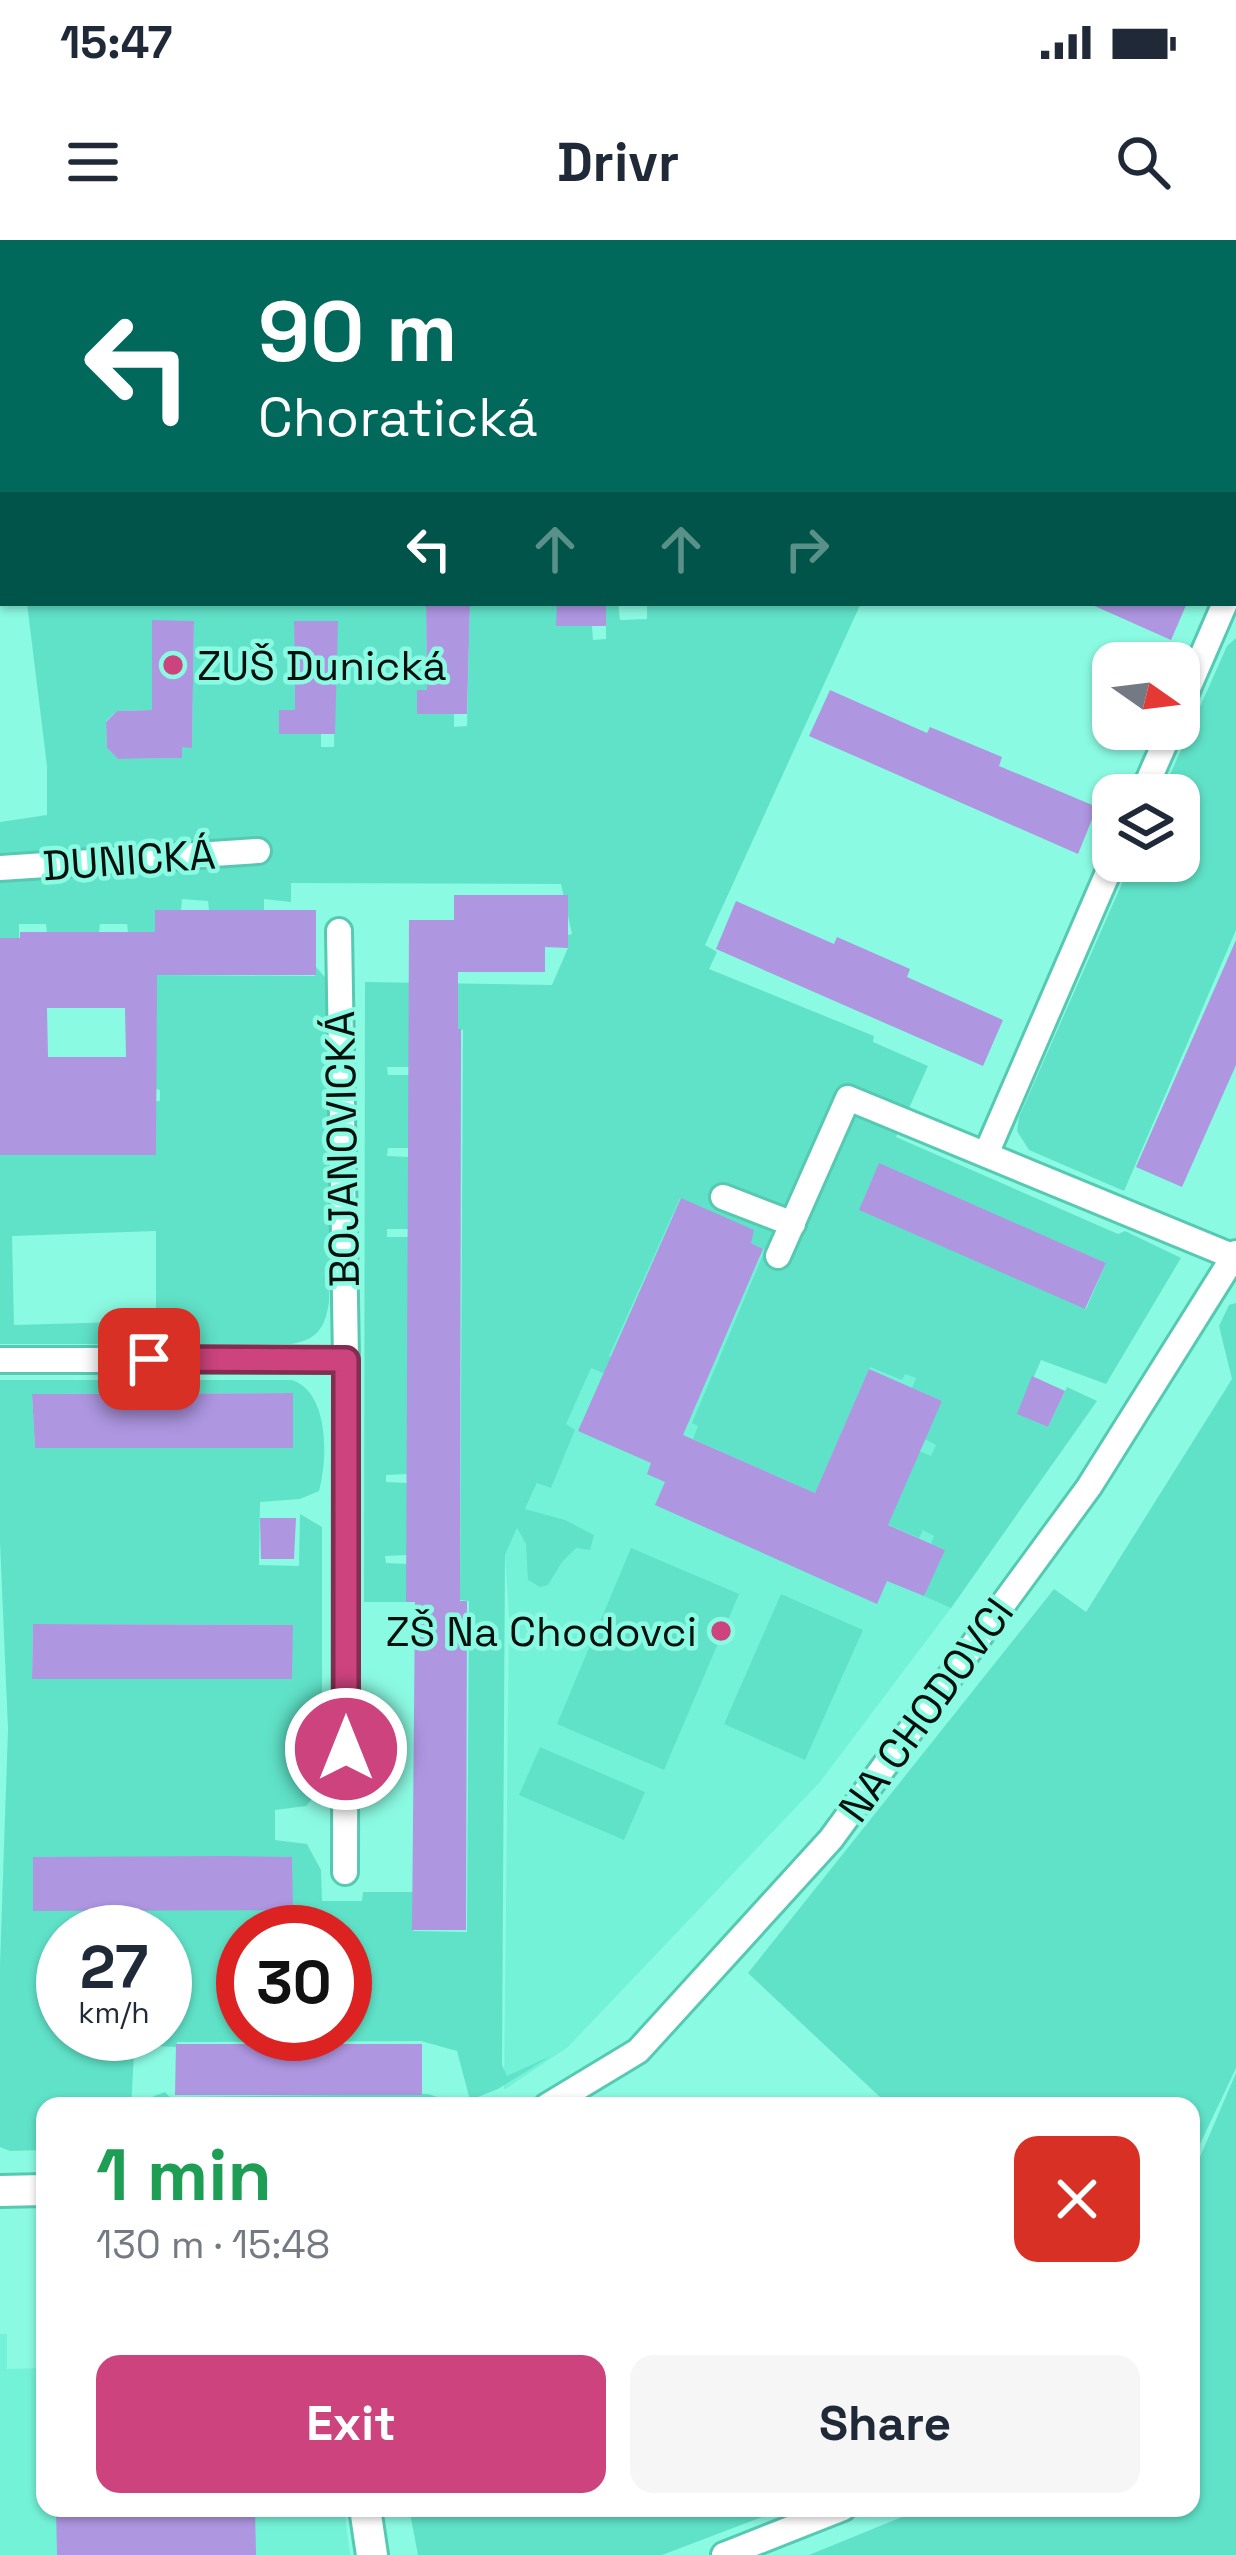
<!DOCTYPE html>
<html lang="en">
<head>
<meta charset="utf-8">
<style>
  :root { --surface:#fff; --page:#f6f6f7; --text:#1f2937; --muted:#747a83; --accent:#cc437d }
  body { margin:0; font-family:"Space Grotesk",sans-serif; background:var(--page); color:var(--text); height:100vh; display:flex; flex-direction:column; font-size:45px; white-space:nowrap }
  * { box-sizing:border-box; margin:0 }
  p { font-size:39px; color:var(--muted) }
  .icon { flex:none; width:66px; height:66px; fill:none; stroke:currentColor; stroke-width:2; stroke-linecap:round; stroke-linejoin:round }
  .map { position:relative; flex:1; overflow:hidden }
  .side { position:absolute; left:36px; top:1857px; width:1164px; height:420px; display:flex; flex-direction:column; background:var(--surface); border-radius:24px; box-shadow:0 3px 9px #0004 }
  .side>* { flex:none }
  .banner { position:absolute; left:0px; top:0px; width:1236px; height:366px; box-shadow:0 3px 9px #0004; background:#00695c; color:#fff; overflow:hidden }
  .needle { width:78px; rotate:104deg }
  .controls { position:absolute; left:1092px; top:402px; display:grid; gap:24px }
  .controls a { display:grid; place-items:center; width:108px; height:108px; border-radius:24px; background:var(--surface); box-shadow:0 3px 9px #0004; font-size:60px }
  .speed { position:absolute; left:36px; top:1665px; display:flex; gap:24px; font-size:60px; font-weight:700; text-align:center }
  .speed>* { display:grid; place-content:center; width:156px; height:156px; border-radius:50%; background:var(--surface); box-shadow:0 3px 9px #0004; line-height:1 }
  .speed small { font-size:30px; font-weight:400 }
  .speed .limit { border:18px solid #d22; background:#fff; color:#111 }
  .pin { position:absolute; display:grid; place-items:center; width:102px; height:102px; color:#fff; margin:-51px; border-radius:24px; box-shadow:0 6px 18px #0006 }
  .me { position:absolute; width:132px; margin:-66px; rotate:0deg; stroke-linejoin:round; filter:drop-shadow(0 0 9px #0008) }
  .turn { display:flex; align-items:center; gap:42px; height:252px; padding:0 60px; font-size:54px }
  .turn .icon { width:156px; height:156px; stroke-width:2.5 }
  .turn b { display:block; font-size:84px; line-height:102px }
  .lanes { display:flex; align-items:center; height:114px; padding:0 60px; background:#0003; justify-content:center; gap:60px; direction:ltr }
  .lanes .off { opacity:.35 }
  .round { display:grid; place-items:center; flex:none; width:126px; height:126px; border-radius:24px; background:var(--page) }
  .headline { display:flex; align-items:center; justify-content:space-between; height:204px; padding:0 60px }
  h1 { font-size:72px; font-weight:700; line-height:90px; color:#1e9e55 }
  .cta { display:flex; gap:24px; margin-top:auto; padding:24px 60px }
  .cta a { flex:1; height:138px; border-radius:24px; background:var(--accent); color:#fff; font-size:48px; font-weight:700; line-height:138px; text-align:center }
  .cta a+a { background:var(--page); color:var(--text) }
  .status { display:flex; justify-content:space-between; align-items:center; height:84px; padding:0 60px; background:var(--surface); direction:ltr }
  .status svg { height:33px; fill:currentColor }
  header { display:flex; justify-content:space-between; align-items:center; height:156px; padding:0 60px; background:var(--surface); font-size:54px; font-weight:700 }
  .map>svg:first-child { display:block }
  .built { fill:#74f2d8 }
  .green { fill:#60e2c8; fill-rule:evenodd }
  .building { fill:#ae96e1; fill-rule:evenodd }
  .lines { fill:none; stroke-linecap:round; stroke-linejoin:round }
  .minor-casing { stroke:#57c9b2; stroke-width:30 }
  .tertiary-casing { stroke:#57c9b2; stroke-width:36 }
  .minor { stroke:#fff; stroke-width:24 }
  .tertiary { stroke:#fff; stroke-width:30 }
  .route-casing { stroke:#852c51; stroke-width:30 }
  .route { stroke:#cc437d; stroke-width:21 }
  .poi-dot { fill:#cc437d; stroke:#8bfae2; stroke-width:4.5 }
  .labels { text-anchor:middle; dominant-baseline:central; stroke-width:9; stroke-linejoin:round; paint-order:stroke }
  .poi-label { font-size:42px; fill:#00100c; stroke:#8bfae2; text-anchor:start }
  .street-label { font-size:42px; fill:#00100c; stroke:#8bfae2 }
</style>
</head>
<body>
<div class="status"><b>15:47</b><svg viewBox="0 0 49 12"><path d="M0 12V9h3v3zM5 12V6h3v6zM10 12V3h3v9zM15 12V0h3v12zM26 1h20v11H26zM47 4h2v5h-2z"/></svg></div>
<header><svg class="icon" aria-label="menu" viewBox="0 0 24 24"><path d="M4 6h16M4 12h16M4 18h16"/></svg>Drivr<svg class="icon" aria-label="search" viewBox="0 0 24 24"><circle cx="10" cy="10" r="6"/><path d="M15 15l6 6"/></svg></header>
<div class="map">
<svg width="1236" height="2315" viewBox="0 0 1236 2315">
  <rect width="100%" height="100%" fill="#8bfae2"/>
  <!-- built -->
  <g class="built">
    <polygon points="672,940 789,985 780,1069 1063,1207 951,1368 820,1542 568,1807 504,1850 509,1376 505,1315"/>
    <polygon points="0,2094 7,2094 7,2129 45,2128 45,2268 344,2268 350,2315 0,2315"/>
  </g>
  <!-- green -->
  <g class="green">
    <path d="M27 363H426L427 450H417L454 474V487L467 486 470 363H557V386H592L593 400 606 399V364L618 363 620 380 647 379V363H861L705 705 717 712 709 729 874 796 873 802 928 826 896 897 1118 994 1125 991 1181 1018 1106 1144 1041 1120 1018 1174 1048 1187 1067 1147 1097 1161 951 1368 924 1356 944 1309 931 1304 934 1296 923 1290 919 1298 887 1284 919 1211 931 1216 936 1205 925 1199 942 1161 912 1148 916 1138 905 1134 902 1140 870 1127 815 1253 693 1199 698 1186 692 1183 765 1010 748 1001 752 990 680 958 609 1116 621 1123 615 1138 591 1128 566 1184 575 1190 551 1248 537 1243 525 1269 565 1280 594 1295 590 1310 576 1308 562 1322 548 1345 540 1347 528 1340 526 1304 517 1288 505 1315 502 1825 507 1836 551 1816 498 1849 470 1860 457 1811 421 1801 177 1802 176 1807 143 1805 134 1815 131 1866H45V1910L10 1911 0 1907V1725L8 1489 0 1302V1140H292C329 1152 328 1218 319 1251L300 1259 260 1262 259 1325 299 1326 300 1274 322 1287V1527L319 1551 306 1566 275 1570V1600L307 1604 321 1630 322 1661H362L363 1652H413V1691L467 1692 469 1361 460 1360 463 790 457 789 409 827H387L388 835H409V908H388L387 916 409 917V989H387V997H409L408 1234 386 1235V1242L408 1243V1315L385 1316 386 1323 408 1324 407 1362H364L365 742 552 745 568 708V695L572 694 561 644 291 643V662L264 659V670H209L208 661 182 659 181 670H155V692H128L127 684H100L99 692H47L46 684H19V698H0V582L47 575V526ZM152 381H194L192 507H182L181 518 118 519 107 508 106 481 117 471 152 470ZM294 381H337L334 507H321V494H279L295 470ZM879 924 1106 1023 1086 1069 860 970ZM293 1153 292 1208H35L32 1154ZM33 1384 292 1385 291 1439H32ZM292 1617V1670H33L34 1617ZM63 1692H165V1794H63ZM243 1692H345V1794H243Z"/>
    <polygon points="1236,398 1236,690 1124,951 1029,910 1017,891 1019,877 1132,621 1179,621 1179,555 1161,555 1227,406"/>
    <path d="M316 727 330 743 329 1062C325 1088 317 1100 291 1104H0V915H156V861H160V850L156 849 154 735 315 736ZM156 991V1081L14 1085 12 996Z"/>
    <polygon points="1236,1063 1236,1828 1191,1923 1191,1866 874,1866 881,1858 748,1733 1054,1349 1086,1372 1232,1139 1219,1086 1229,1065"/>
    <polygon points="631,1308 739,1354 664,1530 557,1484"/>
    <polygon points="781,1354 863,1390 805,1520 724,1484"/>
    <polygon points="540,1507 645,1552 624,1600 519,1555"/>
    <polygon points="1236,1833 1236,2315 809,2315 924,2268 1191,2268 1191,1938"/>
    <polygon points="165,1852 175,1862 176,1857 428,1854 446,1860 452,1866 146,1866 154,1856"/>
    <polygon points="409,2268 786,2268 662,2315 418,2315"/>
  </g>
  <!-- building -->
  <g class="building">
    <polygon points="426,363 470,363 467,474 417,474 417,450 427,450"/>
    <polygon points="557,363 606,363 606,386 556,386"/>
    <polygon points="1088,363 1187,363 1171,400"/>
    <polygon points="152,380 194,381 192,508 182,507 182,518 118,519 107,508 106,482 117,471 152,470"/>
    <polygon points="294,381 338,381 335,494 279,494 279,470 295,470"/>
    <polygon points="830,450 927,493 930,487 1002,517 999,526 1097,567 1078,614 809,496"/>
    <polygon points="454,655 568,655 568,708 545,707 545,732 458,732 458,789 461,789 460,1361 467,1361 466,1690 412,1690 415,1362 406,1362 409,680 454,680"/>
    <polygon points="736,661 834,704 837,697 910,729 907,737 1003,780 983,826 716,709"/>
    <path d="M155 670H316V735H157L156 915H0V698H20V692H155ZM47 768H125L126 817H48Z"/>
    <polygon points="1236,700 1236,825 1182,947 1136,927"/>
    <polygon points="879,923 1106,1023 1085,1069 859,970"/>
    <polygon points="681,958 754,990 751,1003 763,1009 683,1195 815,1253 869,1129 942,1161 888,1285 945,1310 924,1356 887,1341 877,1364 655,1265 665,1242 647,1234 651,1223 578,1191"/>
    <polygon points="1032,1136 1065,1151 1048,1187 1017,1174"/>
    <polygon points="293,1153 293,1208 35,1208 32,1154"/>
    <polygon points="260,1278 296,1278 294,1319 261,1319"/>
    <polygon points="33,1384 293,1385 292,1439 32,1439"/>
    <polygon points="228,1616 292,1617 293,1670 33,1671 33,1617"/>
    <polygon points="176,1804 422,1804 422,1855 175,1855"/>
    <polygon points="56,2268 255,2268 256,2315 57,2315"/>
  </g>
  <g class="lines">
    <defs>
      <g id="minor">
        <polyline points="232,0 232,3"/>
        <polyline points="479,3 483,0"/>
        <polyline points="1179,469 1225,363"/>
        <polyline points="1142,555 1171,489"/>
        <polyline points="0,628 258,611"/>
        <polyline points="339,691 346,1120 345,1632"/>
        <polyline points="986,914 1113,621"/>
        <polyline points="723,957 793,984"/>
        <polyline points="778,1016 848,858 1234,1017"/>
        <polyline points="0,1120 346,1120"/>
        <polyline points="547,1866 638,1811 831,1599 1089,1247 1236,1013"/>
        <polyline points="724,2315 843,2268"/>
      </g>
      <g id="tertiary">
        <polyline points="0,1951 45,1950"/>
        <polyline points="365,2268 372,2315"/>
      </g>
    </defs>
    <!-- minor casing -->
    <use href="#minor" class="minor-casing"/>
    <!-- tertiary casing -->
    <use href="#tertiary" class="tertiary-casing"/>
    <!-- minor -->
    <use href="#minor" class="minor"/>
    <!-- tertiary -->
    <use href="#tertiary" class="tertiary"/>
  </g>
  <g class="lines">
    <defs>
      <polyline id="route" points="149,1119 346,1120 346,1509"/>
    </defs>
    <!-- route casing -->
    <use href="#route" class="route-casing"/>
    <!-- route -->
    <use href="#route" class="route"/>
  </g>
  <!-- markers -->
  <g class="poi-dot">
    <circle cx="173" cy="425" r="12"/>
    <circle cx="721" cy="1391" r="12"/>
  </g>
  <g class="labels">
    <!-- poi labels -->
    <g class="poi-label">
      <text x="197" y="425">ZUŠ Dunická</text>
      <text x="697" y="1391" text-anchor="end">ZŠ Na Chodovci</text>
    </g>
    <!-- street labels -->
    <g class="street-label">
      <text transform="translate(129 620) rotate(-4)">DUNICKÁ</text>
      <text transform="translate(342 909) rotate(-91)">BOJANOVICKÁ</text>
      <text transform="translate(926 1470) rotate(-54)">NA CHODOVCI</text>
    </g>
  </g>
</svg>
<div class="controls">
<a><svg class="needle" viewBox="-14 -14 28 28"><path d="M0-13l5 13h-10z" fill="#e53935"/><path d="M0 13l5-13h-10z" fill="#747a83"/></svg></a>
<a><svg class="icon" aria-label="layers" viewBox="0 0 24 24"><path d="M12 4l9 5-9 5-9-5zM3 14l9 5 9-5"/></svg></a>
</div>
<div class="speed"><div>27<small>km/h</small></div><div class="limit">30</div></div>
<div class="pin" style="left:149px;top:1119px;background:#d93025"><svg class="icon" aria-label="arrive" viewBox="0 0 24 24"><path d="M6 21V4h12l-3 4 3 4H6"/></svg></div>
<svg class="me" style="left:346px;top:1509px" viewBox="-20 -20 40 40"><circle r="17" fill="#cc437d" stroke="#fff" stroke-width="3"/><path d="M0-11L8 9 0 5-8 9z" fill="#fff"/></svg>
<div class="banner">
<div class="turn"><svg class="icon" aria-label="left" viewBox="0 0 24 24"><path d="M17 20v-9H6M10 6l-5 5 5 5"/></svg><div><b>90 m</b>Choratická</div></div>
<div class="lanes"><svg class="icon" aria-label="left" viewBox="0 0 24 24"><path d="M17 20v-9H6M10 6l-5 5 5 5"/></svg><svg class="icon off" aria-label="ahead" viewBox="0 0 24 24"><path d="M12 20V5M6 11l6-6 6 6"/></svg><svg class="icon off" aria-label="ahead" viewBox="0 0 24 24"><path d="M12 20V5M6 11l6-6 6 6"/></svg><svg class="icon off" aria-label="right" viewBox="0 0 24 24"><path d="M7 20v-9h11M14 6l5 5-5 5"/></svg></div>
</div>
<section class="side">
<div class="headline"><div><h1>1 min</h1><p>130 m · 15:48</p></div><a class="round" style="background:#d93025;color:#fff"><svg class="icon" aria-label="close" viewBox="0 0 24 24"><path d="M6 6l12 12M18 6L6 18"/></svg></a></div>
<div class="cta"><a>Exit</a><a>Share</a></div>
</section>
</div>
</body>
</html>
